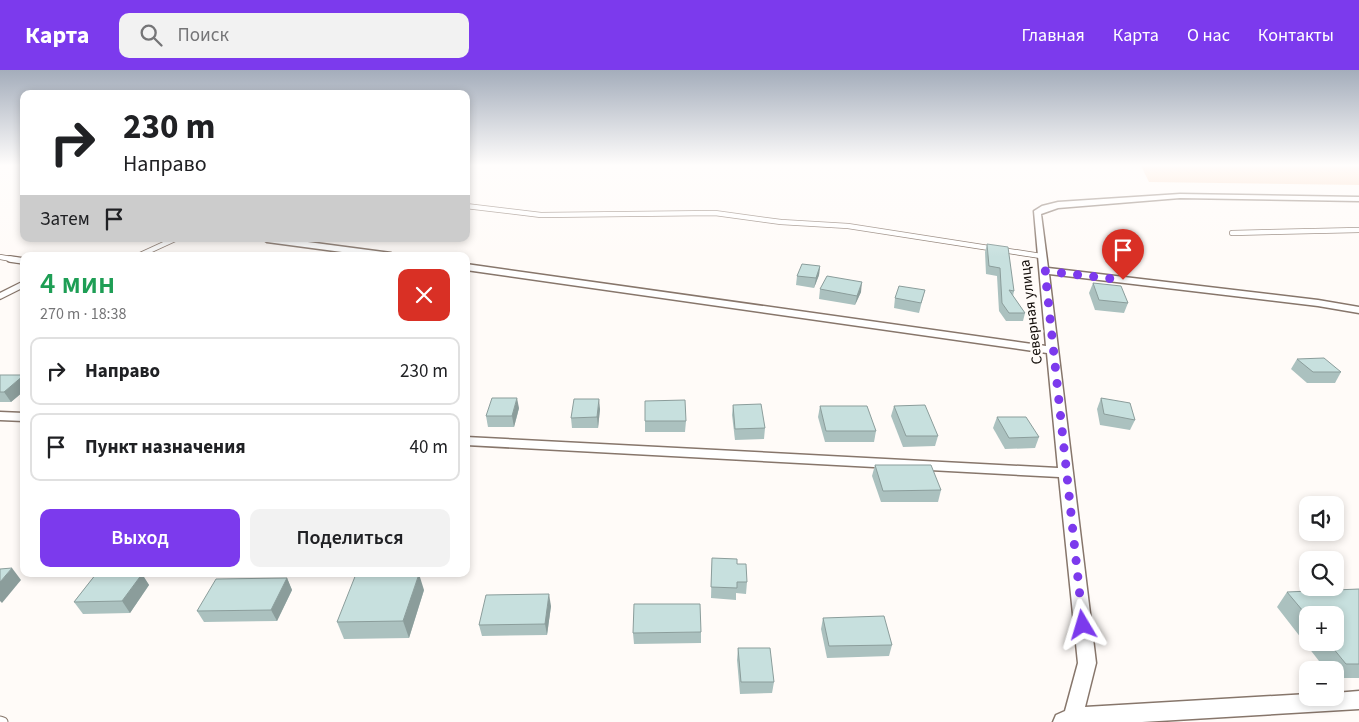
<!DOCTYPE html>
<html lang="ru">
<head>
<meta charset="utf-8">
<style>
  :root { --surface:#fff; --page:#f2f2f2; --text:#202124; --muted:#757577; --line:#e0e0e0; --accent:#7c3aed }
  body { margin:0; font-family:"Source Sans 3",sans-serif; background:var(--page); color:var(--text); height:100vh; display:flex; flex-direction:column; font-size:19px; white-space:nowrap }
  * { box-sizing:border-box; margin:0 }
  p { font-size:16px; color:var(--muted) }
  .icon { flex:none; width:28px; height:28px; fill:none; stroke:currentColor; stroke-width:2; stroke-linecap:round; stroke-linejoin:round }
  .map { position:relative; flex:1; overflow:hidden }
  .details { position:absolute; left:20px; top:182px; width:450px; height:325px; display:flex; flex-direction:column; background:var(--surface); border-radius:10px; box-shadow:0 2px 8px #0003 }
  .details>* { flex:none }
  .guide { position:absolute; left:20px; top:20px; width:450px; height:152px; border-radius:10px; box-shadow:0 2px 8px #0003; background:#fff; color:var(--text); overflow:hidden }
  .buttons { position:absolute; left:1299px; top:426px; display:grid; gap:10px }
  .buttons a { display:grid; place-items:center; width:45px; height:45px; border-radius:10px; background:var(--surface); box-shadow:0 2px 8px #0003; font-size:25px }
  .pin { position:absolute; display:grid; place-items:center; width:42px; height:42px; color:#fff; margin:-51px -21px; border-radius:50% 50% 50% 0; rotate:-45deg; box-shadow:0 0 5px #0007 }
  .pin .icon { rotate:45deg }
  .me { position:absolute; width:55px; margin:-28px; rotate:353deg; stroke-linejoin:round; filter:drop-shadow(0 0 4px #0008) }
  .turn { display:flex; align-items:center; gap:18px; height:105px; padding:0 20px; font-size:22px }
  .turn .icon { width:65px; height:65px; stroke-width:2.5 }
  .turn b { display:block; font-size:35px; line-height:42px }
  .then { display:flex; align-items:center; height:48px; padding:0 20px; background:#0003; gap:10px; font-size:19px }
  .round { display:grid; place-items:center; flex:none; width:52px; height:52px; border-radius:10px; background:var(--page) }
  .overview { display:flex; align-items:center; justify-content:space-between; height:85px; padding:0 20px }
  h1 { font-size:30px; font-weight:600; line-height:38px; color:#1e9e55 }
  .action { display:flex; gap:10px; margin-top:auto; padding:10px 20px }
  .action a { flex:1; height:58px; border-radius:10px; background:var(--accent); color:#fff; font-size:20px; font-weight:600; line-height:58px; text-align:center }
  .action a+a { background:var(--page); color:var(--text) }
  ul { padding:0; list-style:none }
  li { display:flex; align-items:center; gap:15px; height:68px; margin:0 10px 8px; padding:0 10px; border:2px solid var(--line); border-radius:10px }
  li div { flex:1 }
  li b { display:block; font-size:19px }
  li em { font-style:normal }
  header { display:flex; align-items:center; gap:30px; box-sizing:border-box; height:70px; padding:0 25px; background:var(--accent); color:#fff }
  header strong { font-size:24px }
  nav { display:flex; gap:28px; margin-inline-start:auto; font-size:18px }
  .search { width:350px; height:45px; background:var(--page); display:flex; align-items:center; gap:12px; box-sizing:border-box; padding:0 18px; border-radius:10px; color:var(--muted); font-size:19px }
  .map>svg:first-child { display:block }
  .green { fill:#fcd6bb }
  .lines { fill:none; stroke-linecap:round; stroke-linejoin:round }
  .service-far2-casing { stroke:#87766b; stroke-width:6 }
  .service-far1-casing { stroke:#87766b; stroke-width:8 }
  .service-casing { stroke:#87766b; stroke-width:11 }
  .minor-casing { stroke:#87766b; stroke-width:3 }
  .service-far2 { stroke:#fff; stroke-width:4.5 }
  .service-far1 { stroke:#fff; stroke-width:5.5 }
  .service { stroke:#fff; stroke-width:9 }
  .minor { fill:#fff; fill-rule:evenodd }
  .wall { fill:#abc1bf; fill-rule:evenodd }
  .shaded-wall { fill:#8b9d9b }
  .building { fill:#c7e0de; stroke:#8b9d9b }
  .route { stroke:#7c3aed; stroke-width:9; stroke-dasharray:0 16.2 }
  .labels { text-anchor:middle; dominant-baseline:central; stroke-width:5; stroke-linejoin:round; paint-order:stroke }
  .street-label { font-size:15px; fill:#130d09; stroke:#fffbf8 }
</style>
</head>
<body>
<header>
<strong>Карта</strong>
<div class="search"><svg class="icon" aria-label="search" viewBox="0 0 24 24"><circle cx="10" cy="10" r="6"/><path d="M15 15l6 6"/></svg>Поиск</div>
<nav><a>Главная</a><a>Карта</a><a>О нас</a><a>Контакты</a></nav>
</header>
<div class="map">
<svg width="1359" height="652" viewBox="0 0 1359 652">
  <rect width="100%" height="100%" fill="#fffbf8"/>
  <!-- green -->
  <polygon class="green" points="1141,96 1359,96 1359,115 1149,112"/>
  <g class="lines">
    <defs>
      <g id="service-far2">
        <polyline points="466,136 541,145 715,143 781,152 848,156 1041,186"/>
        <polyline points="1232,163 1359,160"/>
        <polyline points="138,186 175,169"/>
        <polyline points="0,187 17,190"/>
      </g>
      <g id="service-far1">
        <polyline points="10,189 24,191"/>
        <polyline points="0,226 24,214"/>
      </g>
      <polyline id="service" points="0,651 3,652"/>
      <g id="minor">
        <polygon points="1180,124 1359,127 1359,131 1180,128 1058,138 1041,144 1048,198 1318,230 1359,237 1359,243 1318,236 1049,204 1096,593 1085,637 1308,624 1308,628 1335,628 1335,623 1359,621 1359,639 1142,652 1053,652 1056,645 1065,641 1078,593 1059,407 466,375 466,367 1058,398 1047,283 466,200 466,194 1046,276 1034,141 1042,136 1058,132"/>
        <polygon points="263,169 285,169 391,183 396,186 372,186 267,172"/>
        <polygon points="0,342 24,343 24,351 0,350"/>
      </g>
    </defs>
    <!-- service-far2 casing -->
    <use href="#service-far2" class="service-far2-casing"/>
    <!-- service-far1 casing -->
    <use href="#service-far1" class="service-far1-casing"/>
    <!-- service casing -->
    <use href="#service" class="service-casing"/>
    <!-- minor casing -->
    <use href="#minor" class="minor-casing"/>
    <!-- service-far2 -->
    <use href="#service-far2" class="service-far2"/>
    <!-- service-far1 -->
    <use href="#service-far1" class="service-far1"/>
    <!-- service -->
    <use href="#service" class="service"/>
    <!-- minor -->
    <use href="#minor" class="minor"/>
  </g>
  <!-- wall -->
  <g class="wall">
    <polygon points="987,174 1014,221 1013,226 1025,243 1023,251 1006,251 999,241 997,206 986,204 985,182"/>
    <polygon points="820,196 819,205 814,218 796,215 797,206"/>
    <polygon points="1093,213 1128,233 1124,243 1095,240 1089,223"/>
    <polygon points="820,219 861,222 855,235 819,229"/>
    <polygon points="925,220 919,243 894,238 895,228"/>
    <polygon points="1297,289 1341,302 1335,313 1307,313 1291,299"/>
    <polygon points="0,305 24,305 24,321 11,332 0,332"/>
    <polygon points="1101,328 1135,350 1130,360 1100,355 1097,339"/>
    <polygon points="733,335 765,358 764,369 735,370 732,345"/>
    <polygon points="820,336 876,361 874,372 825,372 818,347"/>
    <polygon points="894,336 938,366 935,376 903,377 891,346"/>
    <polygon points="519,338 514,357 488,357 486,346"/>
    <polygon points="600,339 598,358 572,358 571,348"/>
    <polygon points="997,347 1039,367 1035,378 1005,379 993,358"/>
    <polygon points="645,351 686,351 685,362 645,362"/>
    <polygon points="875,395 941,420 938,432 881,432 872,406"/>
    <polygon points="712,488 737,494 747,512 746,524 736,523 736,530 711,528"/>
    <polygon points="96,504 142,504 149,515 130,543 83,544 74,532"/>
    <polygon points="287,508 292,520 277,551 204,552 197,541"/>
    <path d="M1359 519V608H1335V600H1326L1277 537 1287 522ZM1308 545 1335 572H1308Z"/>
    <polygon points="424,520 409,568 344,569 337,552"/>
    <polygon points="551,536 547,565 482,566 479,555"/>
    <polygon points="823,548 892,575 889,586 827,588 821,559"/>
    <polygon points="701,562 701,573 634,574 633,563"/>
    <polygon points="738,578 774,612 772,623 740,624 737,590"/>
  </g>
  <!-- shaded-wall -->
  <g class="shaded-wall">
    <polygon points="820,196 819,205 814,218 816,208"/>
    <polygon points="862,212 861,222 855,235 857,226"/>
    <polygon points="24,305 24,321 11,332 4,322"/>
    <polygon points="517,328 519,338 514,357 512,346"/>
    <polygon points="599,329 600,339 598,358 597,347"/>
    <polygon points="12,498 21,510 2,533 0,531 0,512"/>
    <polygon points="142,504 149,515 130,543 122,531"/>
    <polygon points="419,504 424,520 409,568 403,551"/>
    <polygon points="287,508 292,520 277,551 271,540"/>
    <polygon points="549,524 551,536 547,565 545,554"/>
  </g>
  <!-- building -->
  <g class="building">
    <polygon points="987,174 1008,177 1014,221 1009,220 1025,243 1009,243 1002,233 1000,198 989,196"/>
    <polygon points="802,194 820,196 816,208 797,206"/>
    <polygon points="827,206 862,212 857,226 820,219"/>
    <polygon points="1093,213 1121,216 1128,233 1099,230"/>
    <polygon points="899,216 925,220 921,233 895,228"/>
    <polygon points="1324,288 1341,302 1313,302 1297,289"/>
    <polygon points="0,305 24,305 4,322 0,322"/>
    <polygon points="492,328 517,328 512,346 486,346"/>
    <polygon points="1101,328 1130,333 1135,350 1104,344"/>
    <polygon points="574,329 599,329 597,347 571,348"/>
    <polygon points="685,330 686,351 645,351 645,331"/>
    <polygon points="761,334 765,358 735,359 733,335"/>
    <polygon points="925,335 938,366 906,366 894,336"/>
    <polygon points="820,336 867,336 876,361 826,361"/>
    <polygon points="997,347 1026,347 1039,367 1009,368"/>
    <polygon points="875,395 931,395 941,420 883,421"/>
    <polygon points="712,488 737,489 737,494 746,494 747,512 737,512 737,518 711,517"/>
    <polygon points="12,498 0,512 0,499"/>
    <polygon points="96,504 142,504 122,531 74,532"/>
    <polygon points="356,504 419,504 403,551 337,552"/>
    <polygon points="287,508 271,540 197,541 216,509"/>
    <polygon points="1359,519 1359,594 1346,594 1328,572 1335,572 1335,545 1308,545 1308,547 1287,522"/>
    <polygon points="549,524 545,554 479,555 486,525"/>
    <polygon points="634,534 700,534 701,562 633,563"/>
    <polygon points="884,546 892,575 829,576 823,548"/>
    <polygon points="738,578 770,578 774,612 741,612"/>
  </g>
  <!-- sky -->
  <linearGradient id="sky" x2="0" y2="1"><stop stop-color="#a4adbb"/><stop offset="0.51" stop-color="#fffdfc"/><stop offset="1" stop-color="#fffdfc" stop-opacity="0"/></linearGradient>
  <rect width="1359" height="187" fill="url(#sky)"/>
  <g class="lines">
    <!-- route -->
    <polyline class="route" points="1083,555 1045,201 1123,210"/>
  </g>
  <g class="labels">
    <!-- street labels -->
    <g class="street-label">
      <text transform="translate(1031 242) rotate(-97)">Северная улица</text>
    </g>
  </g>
</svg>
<div class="buttons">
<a><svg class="icon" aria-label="sound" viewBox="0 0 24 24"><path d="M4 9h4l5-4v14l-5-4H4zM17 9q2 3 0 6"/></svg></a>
<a><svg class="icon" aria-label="search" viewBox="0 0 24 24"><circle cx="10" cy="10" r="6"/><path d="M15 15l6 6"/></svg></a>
<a>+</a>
<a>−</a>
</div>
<div class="pin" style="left:1123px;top:210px;background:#d93025"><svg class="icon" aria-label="arrive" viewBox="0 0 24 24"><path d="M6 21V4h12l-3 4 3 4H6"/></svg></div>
<svg class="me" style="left:1083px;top:555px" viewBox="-20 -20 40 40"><path d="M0-17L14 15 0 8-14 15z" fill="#7c3aed" stroke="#fff" stroke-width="4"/></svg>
<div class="guide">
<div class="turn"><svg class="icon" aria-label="right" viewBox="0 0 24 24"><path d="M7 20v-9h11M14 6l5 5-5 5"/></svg><div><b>230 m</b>Направо</div></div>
<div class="then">Затем<svg class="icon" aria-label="arrive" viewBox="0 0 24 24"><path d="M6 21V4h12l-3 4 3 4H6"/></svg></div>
</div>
<section class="details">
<div class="overview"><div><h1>4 мин</h1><p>270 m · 18:38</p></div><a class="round" style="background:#d93025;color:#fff"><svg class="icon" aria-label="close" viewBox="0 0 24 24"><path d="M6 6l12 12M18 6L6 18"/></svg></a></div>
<ul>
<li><svg class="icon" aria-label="right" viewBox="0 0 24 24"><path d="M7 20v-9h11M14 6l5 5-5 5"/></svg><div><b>Направо</b></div><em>230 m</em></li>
<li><svg class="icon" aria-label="arrive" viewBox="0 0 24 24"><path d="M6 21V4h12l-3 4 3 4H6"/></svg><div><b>Пункт назначения</b></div><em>40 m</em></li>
</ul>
<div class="action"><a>Выход</a><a>Поделиться</a></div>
</section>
</div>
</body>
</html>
